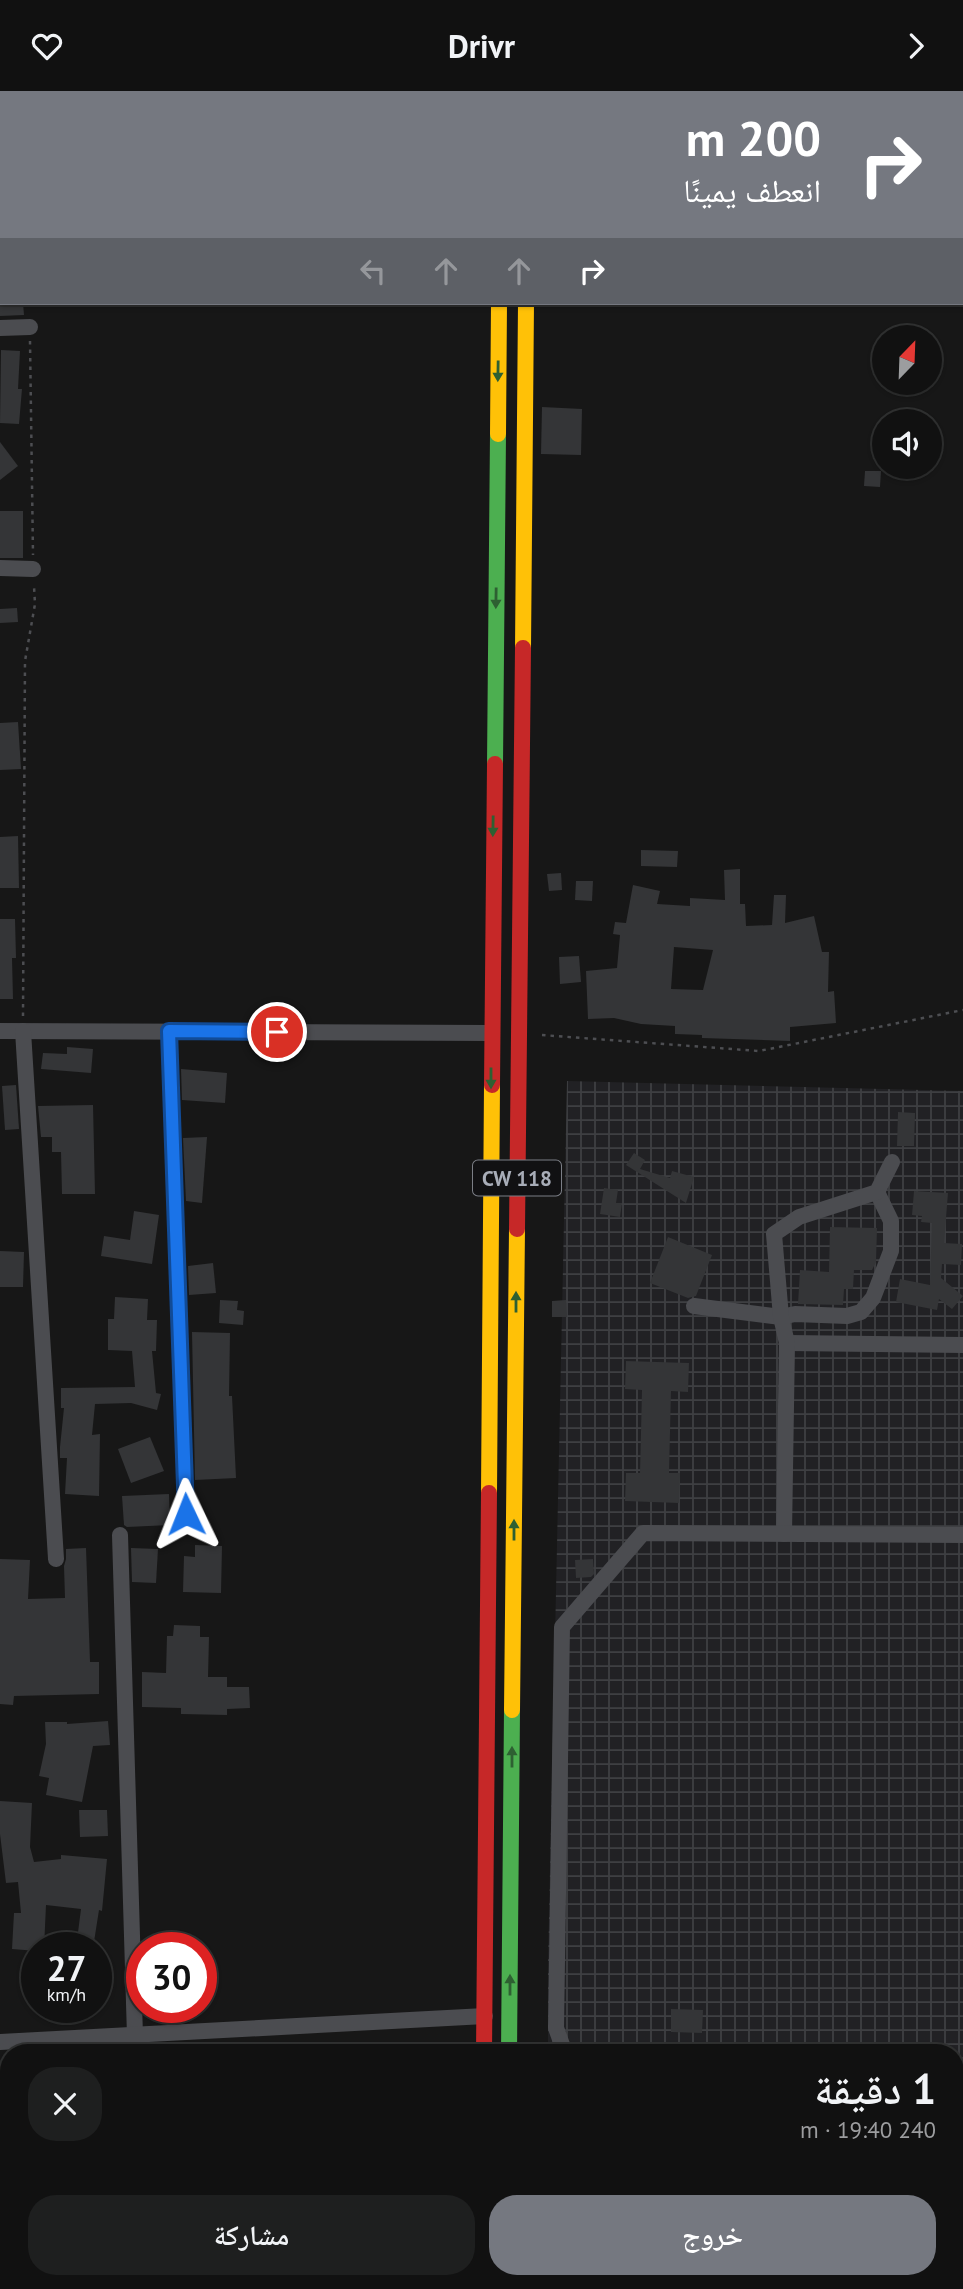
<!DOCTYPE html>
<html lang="ar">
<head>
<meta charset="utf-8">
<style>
  :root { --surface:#111; --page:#1e1f1f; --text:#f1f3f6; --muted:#9c9d9f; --line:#303131; --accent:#757880 }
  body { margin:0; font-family:"PT Sans","Noto Naskh Arabic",sans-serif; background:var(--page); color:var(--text); direction:rtl; height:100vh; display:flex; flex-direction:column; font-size:26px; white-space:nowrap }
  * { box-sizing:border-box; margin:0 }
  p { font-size:23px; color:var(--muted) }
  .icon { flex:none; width:38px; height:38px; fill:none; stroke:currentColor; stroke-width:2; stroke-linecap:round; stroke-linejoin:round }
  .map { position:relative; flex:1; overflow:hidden; direction:ltr }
  .details { position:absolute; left:0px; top:1953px; width:964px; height:245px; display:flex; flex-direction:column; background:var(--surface); border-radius:28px 28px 0 0; box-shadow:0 2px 5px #0004,0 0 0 2px var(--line); direction:rtl }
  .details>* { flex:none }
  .banner { position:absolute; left:0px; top:0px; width:964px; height:214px; box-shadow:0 2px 5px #0004,0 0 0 2px var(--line); direction:rtl; background:#757880; color:#fff; overflow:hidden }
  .needle { width:46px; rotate:23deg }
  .controls { position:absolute; left:872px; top:234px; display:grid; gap:14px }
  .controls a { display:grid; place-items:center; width:70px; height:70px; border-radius:50%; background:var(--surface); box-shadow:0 2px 5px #0004,0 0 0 2px var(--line); font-size:35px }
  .speed { position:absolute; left:21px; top:1841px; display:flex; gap:14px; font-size:35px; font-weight:700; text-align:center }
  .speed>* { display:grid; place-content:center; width:91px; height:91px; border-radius:50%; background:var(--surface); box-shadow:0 2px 5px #0004,0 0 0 2px var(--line); line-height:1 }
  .speed small { font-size:18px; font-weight:400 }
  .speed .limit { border:10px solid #d22; background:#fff; color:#111 }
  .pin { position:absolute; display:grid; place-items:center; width:60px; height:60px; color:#fff; margin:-30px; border:4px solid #fff; border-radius:50%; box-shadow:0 2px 7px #0007 }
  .me { position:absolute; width:77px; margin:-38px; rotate:358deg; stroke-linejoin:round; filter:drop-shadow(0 0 5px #0008) }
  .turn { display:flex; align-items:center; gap:24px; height:147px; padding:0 28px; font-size:32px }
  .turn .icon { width:91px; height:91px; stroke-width:2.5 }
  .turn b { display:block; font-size:49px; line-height:60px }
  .lanes { display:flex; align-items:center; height:66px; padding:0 28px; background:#0003; justify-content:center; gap:35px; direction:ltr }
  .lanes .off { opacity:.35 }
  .round { display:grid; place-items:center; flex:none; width:74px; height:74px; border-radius:28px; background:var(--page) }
  .headline { display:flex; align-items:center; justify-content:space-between; height:119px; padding:0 28px }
  h1 { font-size:42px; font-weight:600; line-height:52px }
  .action { display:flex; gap:14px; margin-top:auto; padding:14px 28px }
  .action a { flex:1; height:80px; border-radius:28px; background:var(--accent); color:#fff; font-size:28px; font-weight:600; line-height:80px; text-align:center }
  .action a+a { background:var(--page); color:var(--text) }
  header { display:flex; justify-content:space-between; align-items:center; height:91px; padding:0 28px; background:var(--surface); font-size:32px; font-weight:600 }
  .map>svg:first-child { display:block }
  .industrial { fill:url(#industrial-grid) }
  .building { fill:#343537; fill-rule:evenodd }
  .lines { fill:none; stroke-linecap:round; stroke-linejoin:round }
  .path { stroke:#4d4e52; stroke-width:2.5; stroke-dasharray:3.5 5; stroke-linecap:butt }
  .lane { stroke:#4b4c50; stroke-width:8 }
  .street { stroke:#4b4c50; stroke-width:16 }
  .fast { stroke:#4caf50; stroke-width:16 }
  .slow { stroke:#ffc107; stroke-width:16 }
  .jam { stroke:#c62828; stroke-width:16 }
  .oneway { fill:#2e6032 }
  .route-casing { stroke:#114b97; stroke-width:18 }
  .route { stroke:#1a73e8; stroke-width:12 }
  .labels { text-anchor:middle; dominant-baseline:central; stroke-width:7; stroke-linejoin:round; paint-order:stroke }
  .shield { fill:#111113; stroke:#7b7e86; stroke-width:2 }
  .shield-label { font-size:21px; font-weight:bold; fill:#a8adb8 }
</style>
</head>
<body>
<header><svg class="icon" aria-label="forward" viewBox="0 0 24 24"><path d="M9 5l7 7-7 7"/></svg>Drivr<svg class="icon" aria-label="heart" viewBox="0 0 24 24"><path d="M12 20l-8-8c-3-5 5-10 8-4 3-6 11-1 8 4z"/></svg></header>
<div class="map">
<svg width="963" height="2198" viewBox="0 0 963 2198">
  <defs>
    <pattern id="industrial-grid" width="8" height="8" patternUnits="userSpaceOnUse" patternTransform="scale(1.75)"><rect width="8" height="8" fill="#212124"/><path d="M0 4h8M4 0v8" fill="none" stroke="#3e3f42"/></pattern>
  </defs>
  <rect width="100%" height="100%" fill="#171717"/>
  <!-- industrial -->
  <polygon class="industrial" points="567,990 963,1000 963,2069 956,2069 956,1962 548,1962 548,1873"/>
  <!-- building -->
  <g class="building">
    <polygon points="0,212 23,212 24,224 0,225"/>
    <polygon points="1,259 20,260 18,298 22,298 19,333 0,332"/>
    <polygon points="542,316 582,318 581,364 541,363"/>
    <polygon points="0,351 18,375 0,389"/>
    <polygon points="865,380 881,380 880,396 864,395"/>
    <rect x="0" y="420" width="23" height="47"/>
    <polygon points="17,517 18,531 0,532 0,518"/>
    <polygon points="18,631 21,678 0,679 0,632"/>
    <polygon points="18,745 19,797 0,797 0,746"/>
    <polygon points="641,759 678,760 677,776 641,775"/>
    <path d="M740 778V813H745L746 835 772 834 774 804H786L785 832 814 825 822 861H829L828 901 834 900 836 932 790 936V950L702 947V944L675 943V935L641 933 614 927 588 928 586 880 617 877 620 844 613 843 615 831 626 832 633 794 660 800 657 813 690 815V807L725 809 724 779ZM674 856 713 859 703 899 671 898Z"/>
    <polygon points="561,782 562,799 549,800 547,783"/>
    <polygon points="576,790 593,790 592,810 575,809"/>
    <polygon points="0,828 15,828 16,867 12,867 13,908 0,908"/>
    <polygon points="579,865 581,891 560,893 559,866"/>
    <polygon points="67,956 93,958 91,982 41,978 43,962 67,963"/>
    <polygon points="181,978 227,982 225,1012 182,1009"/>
    <polygon points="16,994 19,1038 5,1039 2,995"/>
    <polygon points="93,1014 95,1103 62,1103 61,1061 52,1061 52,1046 41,1046 38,1015"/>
    <polygon points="898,1021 915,1022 914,1055 897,1055"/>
    <polygon points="207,1046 202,1112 186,1110 183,1047"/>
    <polygon points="634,1062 645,1069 640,1078 670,1087 672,1080 694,1086 686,1112 626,1074"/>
    <polygon points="604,1097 618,1099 616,1112 622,1112 620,1126 600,1123"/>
    <polygon points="914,1100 948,1102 944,1152 962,1153 961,1174 942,1173 941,1187 963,1205 952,1218 939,1208 937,1219 896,1211 900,1188 930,1194 932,1132 921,1131 922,1125 912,1124"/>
    <polygon points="134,1120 159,1124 152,1173 101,1165 104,1145 130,1149"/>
    <polygon points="830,1136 877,1137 876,1171 872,1179 854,1179 853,1198 844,1198 843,1214 798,1213 800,1179 829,1181"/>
    <polygon points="668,1146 712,1164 696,1205 688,1207 650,1192"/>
    <polygon points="0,1160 24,1161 23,1196 0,1196"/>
    <polygon points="213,1172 216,1202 189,1204 188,1175"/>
    <polygon points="115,1206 148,1208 147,1229 157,1229 156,1260 152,1260 156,1302 161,1303 157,1319 131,1312 95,1313 92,1344 100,1343 99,1405 65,1403 67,1367 60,1367 60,1356 64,1317 61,1317 61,1297 135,1296 132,1260 108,1259 108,1228 114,1228"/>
    <polygon points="220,1209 238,1210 237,1219 244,1220 243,1234 219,1232"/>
    <polygon points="566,1209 567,1226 552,1226 552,1210"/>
    <polygon points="192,1241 230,1242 229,1305 232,1305 236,1387 195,1389"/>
    <polygon points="626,1270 689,1272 688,1301 671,1300 669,1382 680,1382 679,1412 625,1410 626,1382 640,1382 642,1299 625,1298"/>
    <polygon points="150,1346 164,1380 131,1392 118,1358"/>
    <polygon points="169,1403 170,1434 127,1436 124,1434 122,1405"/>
    <polygon points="195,1454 222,1455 221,1502 183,1501 184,1465 195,1466"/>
    <polygon points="86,1457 90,1571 99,1571 99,1603 14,1605 13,1614 0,1613 0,1468 30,1469 28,1508 65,1507 64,1475 66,1468 66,1458"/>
    <polygon points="131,1457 158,1458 156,1492 132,1491"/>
    <polygon points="593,1468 594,1483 591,1486 576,1487 575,1469"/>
    <polygon points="174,1534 200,1535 200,1546 209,1546 208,1586 227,1586 227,1596 249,1596 250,1617 227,1618 227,1624 181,1623 181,1617 142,1616 142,1581 166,1582 167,1545 173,1545"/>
    <polygon points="108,1630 110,1654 93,1655 82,1711 46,1704 49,1687 39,1685 46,1653 45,1631 67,1631 67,1633"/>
    <polygon points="0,1710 32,1712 30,1756 34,1771 61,1768 61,1764 107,1768 102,1820 99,1819 93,1857 76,1857 81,1818 46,1814 44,1857 37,1857 37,1860 12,1858 14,1822 21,1822 18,1791 6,1792 0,1743"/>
    <polygon points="79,1719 107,1719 108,1745 80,1746"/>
    <polygon points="671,1918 703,1919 702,1942 671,1941"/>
  </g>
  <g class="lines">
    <!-- path -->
    <g class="path">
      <polyline points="42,2 42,0"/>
      <polyline points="30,250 33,464"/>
      <polyline points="23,925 25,570 35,513 34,495"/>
      <polyline points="542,944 759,960 963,919"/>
    </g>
    <!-- lane -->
    <polyline class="lane" points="149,2198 149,2189"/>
    <!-- street -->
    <g class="street">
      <polyline points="0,237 30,236"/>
      <polyline points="0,477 33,478"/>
      <polyline points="0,940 491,942"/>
      <polyline points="23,940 56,1468"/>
      <polyline points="169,940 186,1423"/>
      <polyline points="694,1215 781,1226 795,1223 847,1225 861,1221 873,1207 891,1160 891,1130 877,1101"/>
      <polyline points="787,1252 963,1254"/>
      <polyline points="784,1443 787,1252 781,1226 774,1143 799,1126 877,1101 892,1071"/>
      <polyline points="120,1444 135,1945"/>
      <polyline points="0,1951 485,1925"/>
      <polyline points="565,1962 556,1937 562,1536 643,1442 963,1444"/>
      <polyline points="956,2055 963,2055"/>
    </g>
    <!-- fast -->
    <g class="fast">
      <polyline points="495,673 498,343"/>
      <polyline points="509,1962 512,1619"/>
      <polyline points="489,2189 490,2198"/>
    </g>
    <!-- slow -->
    <g class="slow">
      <polyline points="528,0 528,2"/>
      <polyline points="498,343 499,212"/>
      <polyline points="523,557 526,212"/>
      <polyline points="489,1402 492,994"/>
      <polyline points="512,1619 517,1138"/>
    </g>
    <!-- jam -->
    <g class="jam">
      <polyline points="501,0 501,2"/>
      <polyline points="492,994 495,673"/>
      <polyline points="517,1138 523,557"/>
      <polyline points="484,1962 489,1402"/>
    </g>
  </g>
  <!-- one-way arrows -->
  <defs><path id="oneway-solid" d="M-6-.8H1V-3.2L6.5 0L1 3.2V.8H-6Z" transform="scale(1.75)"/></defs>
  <g class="oneway">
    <use href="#oneway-solid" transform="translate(498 280) rotate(91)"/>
    <use href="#oneway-solid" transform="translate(496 507) rotate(91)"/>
    <use href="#oneway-solid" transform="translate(493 735) rotate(91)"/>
    <use href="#oneway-solid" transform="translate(491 987) rotate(90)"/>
    <use href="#oneway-solid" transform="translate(516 1211) rotate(-90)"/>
    <use href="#oneway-solid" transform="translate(514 1439) rotate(-90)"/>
    <use href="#oneway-solid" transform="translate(512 1666) rotate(-90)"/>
    <use href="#oneway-solid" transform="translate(510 1894) rotate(-90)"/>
  </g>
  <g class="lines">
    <defs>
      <polyline id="route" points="186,1423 169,940 277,941"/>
    </defs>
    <!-- route casing -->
    <use href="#route" class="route-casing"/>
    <!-- route -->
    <use href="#route" class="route"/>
  </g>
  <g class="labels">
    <!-- shield labels -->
    <rect class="shield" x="473" y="1069.5" width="88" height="35" rx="5"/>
    <g class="shield-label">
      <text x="517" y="1087">CW 118</text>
    </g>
  </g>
</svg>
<div class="controls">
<a><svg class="needle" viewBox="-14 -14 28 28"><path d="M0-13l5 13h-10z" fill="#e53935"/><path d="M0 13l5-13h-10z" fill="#9c9d9f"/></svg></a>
<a><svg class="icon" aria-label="sound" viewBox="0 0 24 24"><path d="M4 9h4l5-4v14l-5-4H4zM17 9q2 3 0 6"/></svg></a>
</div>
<div class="speed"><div>27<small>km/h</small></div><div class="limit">30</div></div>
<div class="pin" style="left:277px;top:941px;background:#d93025"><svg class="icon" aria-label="arrive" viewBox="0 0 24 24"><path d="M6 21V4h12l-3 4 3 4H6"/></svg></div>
<svg class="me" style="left:186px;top:1423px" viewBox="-20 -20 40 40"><path d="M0-17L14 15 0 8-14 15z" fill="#1a73e8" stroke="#fff" stroke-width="4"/></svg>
<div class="banner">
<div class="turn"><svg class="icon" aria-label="right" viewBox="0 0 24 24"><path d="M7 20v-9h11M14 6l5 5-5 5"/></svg><div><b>200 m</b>انعطف يمينًا</div></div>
<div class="lanes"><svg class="icon off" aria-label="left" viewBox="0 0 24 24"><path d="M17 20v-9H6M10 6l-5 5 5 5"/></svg><svg class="icon off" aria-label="ahead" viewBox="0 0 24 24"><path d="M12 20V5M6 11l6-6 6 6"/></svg><svg class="icon off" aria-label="ahead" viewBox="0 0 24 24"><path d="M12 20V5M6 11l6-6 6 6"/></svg><svg class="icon" aria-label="right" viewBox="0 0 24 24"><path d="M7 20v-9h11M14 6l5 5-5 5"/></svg></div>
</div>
<section class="details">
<div class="headline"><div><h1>1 دقيقة</h1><p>240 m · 19:40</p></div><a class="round"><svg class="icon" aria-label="close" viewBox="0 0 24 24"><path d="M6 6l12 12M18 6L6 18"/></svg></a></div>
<div class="action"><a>خروج</a><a>مشاركة</a></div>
</section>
</div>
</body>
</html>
